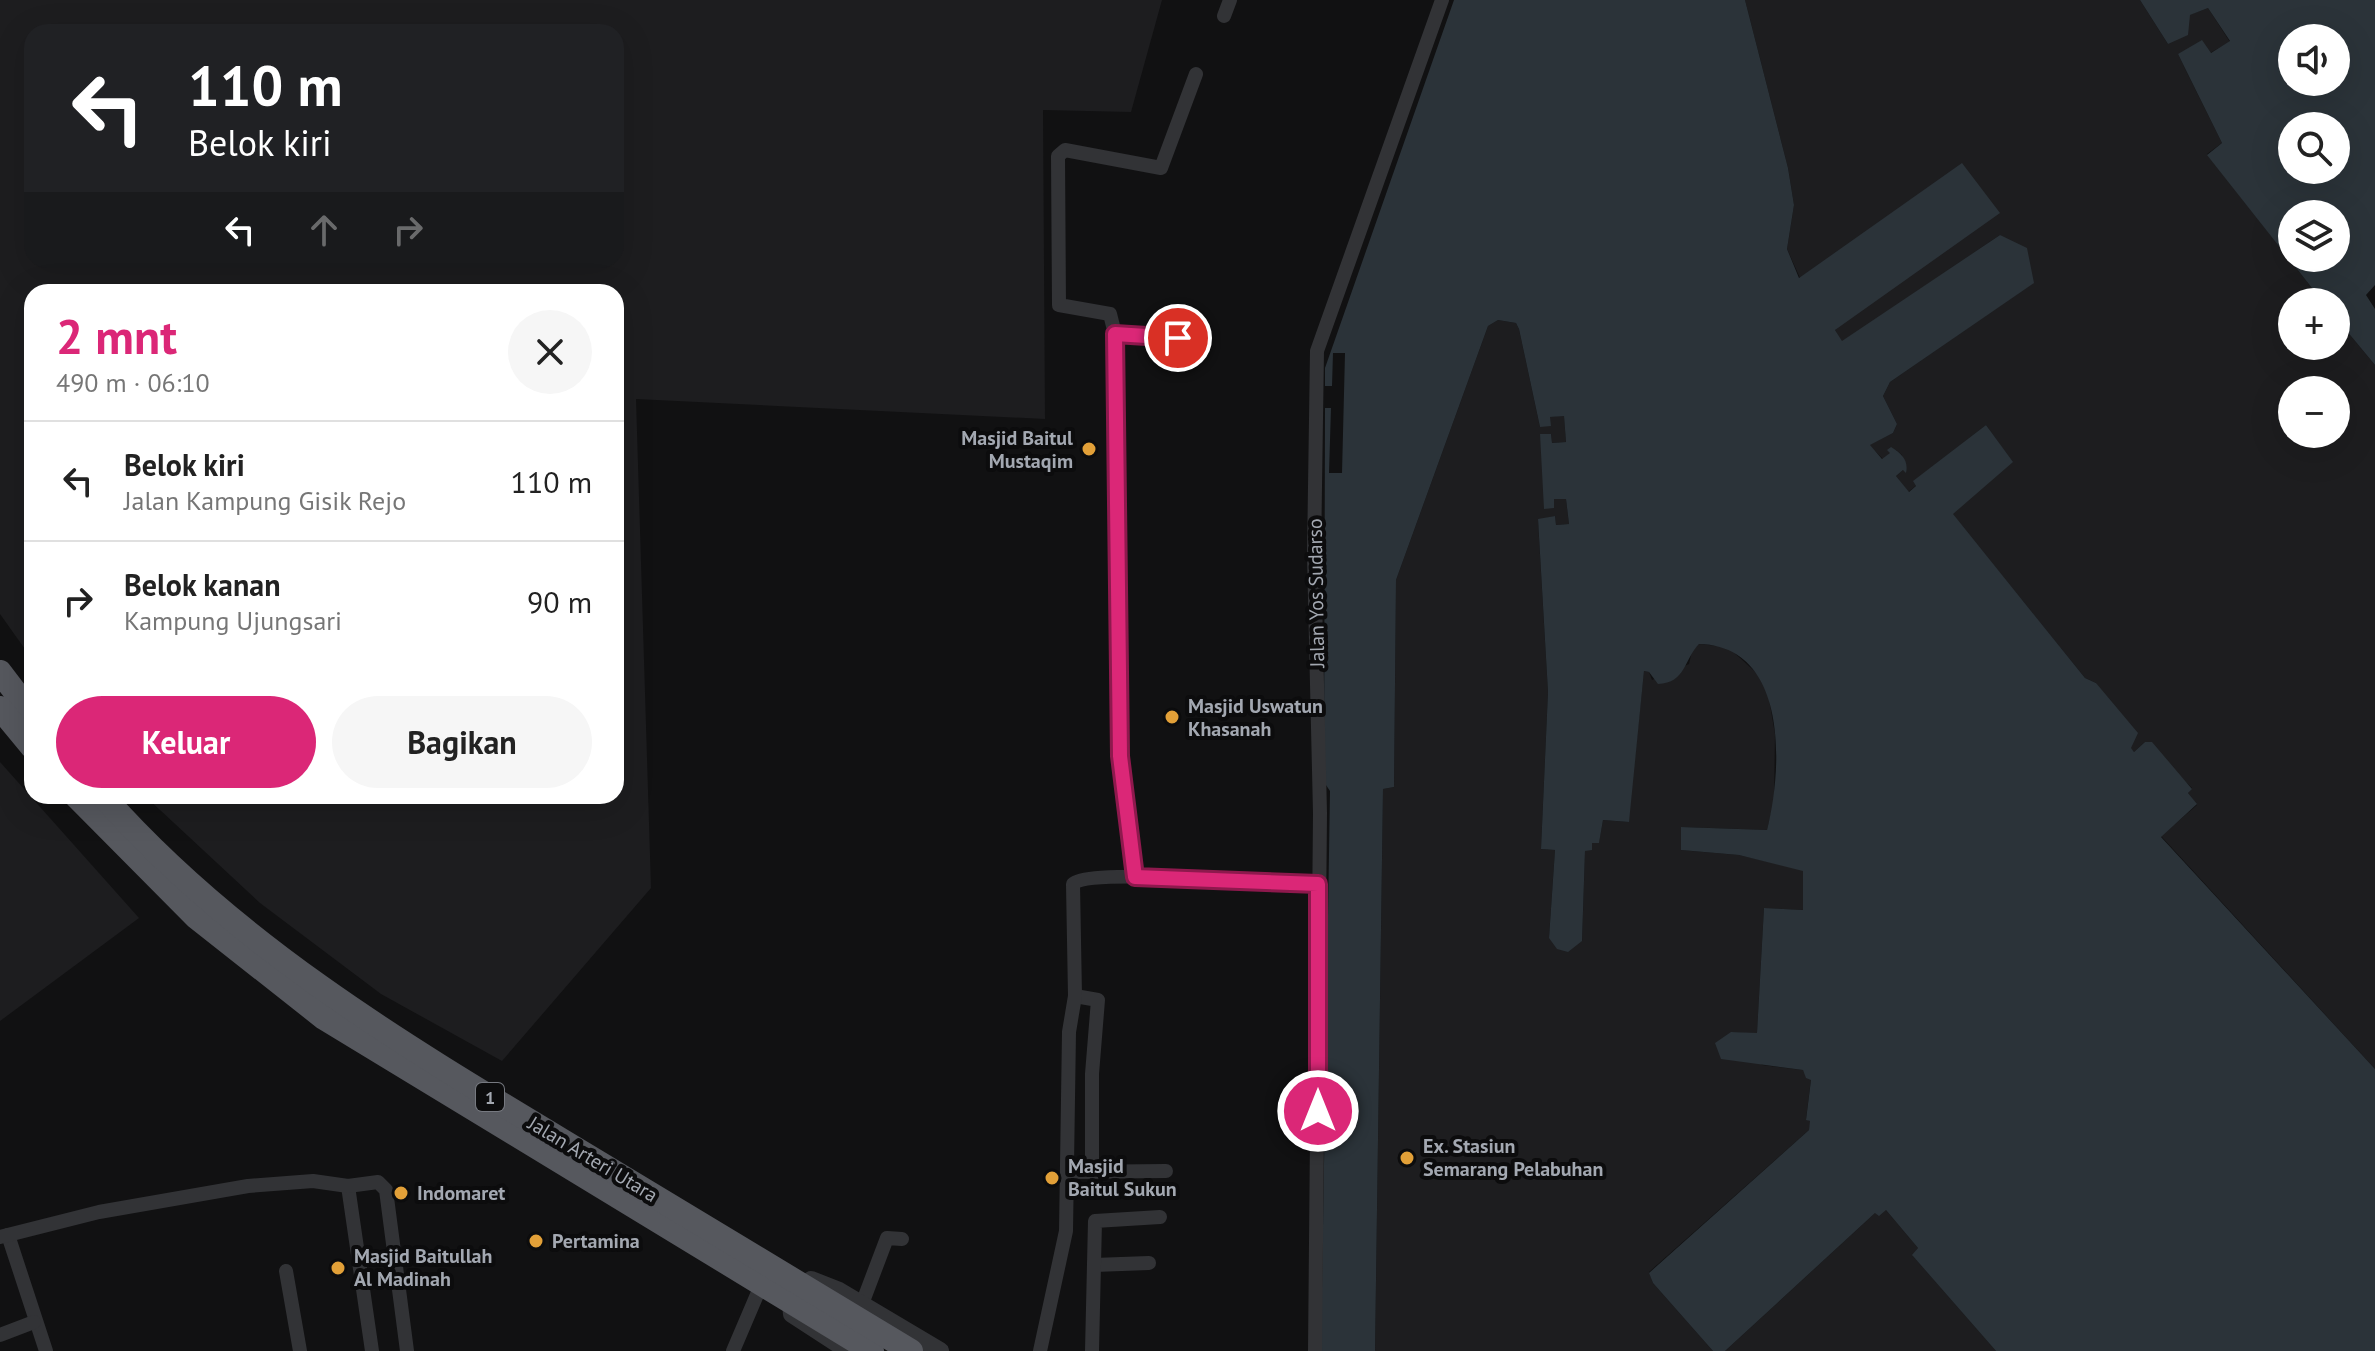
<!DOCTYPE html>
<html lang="id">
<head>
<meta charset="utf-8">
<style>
  :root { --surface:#fff; --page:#f6f6f6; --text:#222; --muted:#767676; --line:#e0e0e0; --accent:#db2777 }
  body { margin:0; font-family:"PT Sans",sans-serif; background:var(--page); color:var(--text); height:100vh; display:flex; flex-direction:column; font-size:30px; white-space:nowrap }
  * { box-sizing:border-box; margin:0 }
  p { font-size:26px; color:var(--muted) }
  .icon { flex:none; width:44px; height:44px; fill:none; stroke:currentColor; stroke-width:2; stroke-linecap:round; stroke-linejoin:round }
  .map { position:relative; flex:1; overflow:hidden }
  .panel { position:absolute; left:24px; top:284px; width:600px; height:520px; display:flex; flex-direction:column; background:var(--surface); border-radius:24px; box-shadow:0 8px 32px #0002 }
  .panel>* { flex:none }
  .guide { position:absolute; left:24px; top:24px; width:600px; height:244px; border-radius:24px; box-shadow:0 8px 32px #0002; background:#202124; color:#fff; overflow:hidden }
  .tools { position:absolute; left:2278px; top:24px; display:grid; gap:16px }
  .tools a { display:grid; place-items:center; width:72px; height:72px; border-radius:50%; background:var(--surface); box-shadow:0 8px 32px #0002; font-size:40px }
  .pin { position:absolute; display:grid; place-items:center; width:68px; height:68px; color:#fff; margin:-34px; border:4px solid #fff; border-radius:50%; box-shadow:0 2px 8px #0007 }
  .me { position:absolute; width:88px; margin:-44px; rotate:0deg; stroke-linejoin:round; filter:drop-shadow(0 0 6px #0008) }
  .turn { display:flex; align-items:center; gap:28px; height:168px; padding:0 32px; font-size:36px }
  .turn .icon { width:104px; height:104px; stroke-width:2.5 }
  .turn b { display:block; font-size:56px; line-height:68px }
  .lanes { display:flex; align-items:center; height:76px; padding:0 32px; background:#0003; justify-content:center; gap:40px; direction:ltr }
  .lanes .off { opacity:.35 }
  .round { display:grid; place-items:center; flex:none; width:84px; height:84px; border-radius:42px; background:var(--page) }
  .summary { display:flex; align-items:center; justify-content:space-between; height:136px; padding:0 32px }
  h1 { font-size:48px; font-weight:700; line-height:60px; color:var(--accent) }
  .primary-button { display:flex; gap:16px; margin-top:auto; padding:16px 32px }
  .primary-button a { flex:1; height:92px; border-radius:48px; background:var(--accent); color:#fff; font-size:32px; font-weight:700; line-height:92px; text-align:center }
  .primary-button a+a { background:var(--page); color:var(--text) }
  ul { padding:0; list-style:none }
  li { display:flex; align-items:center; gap:24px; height:120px; padding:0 32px; border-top:2px solid var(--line) }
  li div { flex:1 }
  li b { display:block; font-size:30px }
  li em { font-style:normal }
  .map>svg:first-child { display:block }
  .built { fill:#1d1d1f; fill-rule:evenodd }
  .water { fill:#2b3339; fill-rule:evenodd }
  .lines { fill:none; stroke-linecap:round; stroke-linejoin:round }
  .minor { stroke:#323336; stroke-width:14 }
  .tertiary { stroke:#323336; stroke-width:18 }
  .trunk { stroke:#56585e; stroke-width:24 }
  .route-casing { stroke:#8e194d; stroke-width:20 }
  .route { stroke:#db2777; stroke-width:14 }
  .poi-dot { fill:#e2a038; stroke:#0c0c0d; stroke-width:3 }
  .labels { text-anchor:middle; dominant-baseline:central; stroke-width:8; stroke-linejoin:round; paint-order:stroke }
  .shield { fill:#0c0c0d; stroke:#767980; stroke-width:2 }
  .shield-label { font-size:18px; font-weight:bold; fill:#a3a8b1 }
  .poi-label { font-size:20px; font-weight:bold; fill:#a3a8b1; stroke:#0c0c0d; text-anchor:start }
  .street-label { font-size:20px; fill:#a3a8b1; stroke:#0c0c0d }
</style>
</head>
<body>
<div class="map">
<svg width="2375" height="1351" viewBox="0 0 2375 1351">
  <rect width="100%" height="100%" fill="#111112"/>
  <!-- built -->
  <g class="built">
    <path d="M0 0H1162L1131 112 1043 110 1045 419 636 399 651 888 502 1061 381 994 260 903 145 796H616V292H32V659L0 614ZM32 32H616V260H32Z"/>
    <path d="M1745 0H2140L2168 44 2189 15 2208 8 2230 42 2210 53 2178 54 2222 143 2207 154 2323 302H2292V346H2336V318L2375 365V1069L2161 836 2197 805 2188 793 2192 788 2145 742 2134 752 2130 748 2096 683 2085 678 1952 514 2012 462 1986 425 1914 481 1916 486 1908 492 1896 476 1903 470 1902 455 1896 450 1883 459 1869 445 1893 433 1897 424 1883 396 1890 382 2033 283 2000 235 1842 342 1835 330 1962 164 1800 278 1787 249 1794 205 1788 168ZM2292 390H2336V434H2292Z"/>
    <polygon points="1498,320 1516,323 1519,329 1540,427 1550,417 1564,415 1566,442 1552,443 1551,434 1540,434 1554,499 1566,499 1569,524 1556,525 1555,516 1538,520 1548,692 1541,849 1555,850 1549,938 1582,941 1585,851 1592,843 1599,842 1603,820 1628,822 1644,671 1649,672 1652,680 1689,664 1692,651 1699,644 1728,647 1762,678 1769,699 1775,734 1774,802 1767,830 1682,827 1681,850 1739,855 1803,870 1803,910 1764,908 1757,1034 1732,1032 1762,1065 1803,1070 1811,1079 1806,1119 1811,1121 1809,1130 1649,1272 1653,1283 1713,1351 1375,1351 1383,789 1394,787 1396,580 1488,326"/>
    <polygon points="0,762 139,918 0,1021"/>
    <polygon points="1886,1210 1918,1248 1913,1256 1996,1351 1725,1351 1875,1213"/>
  </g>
  <!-- water -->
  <g class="water">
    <path d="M1454 0H1745L1788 168 1794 205 1787 249 1799 278 1962 163 2000 213 1835 330 1842 341 2000 235 2027 248 2034 283 1890 382 1883 396 1897 424 1893 433 1870 445 1882 459 1890 453 1887 450 1891 447C1901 453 1909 460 1906 473L1903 470 1896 476 1909 492 1916 486 1913 481 1986 425 2013 462 1953 514 2085 678 2096 683 2138 733 2131 748 2134 752 2145 742H2152L2192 789 2188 793 2197 804 2161 837 2375 1069V1351H1996L1912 1255 1918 1248 1886 1210 1879 1216 1875 1213 1725 1351H1713L1653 1283 1649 1273 1809 1130 1810 1121 1806 1120 1811 1080 1806 1078 1803 1070 1721 1059 1715 1043 1731 1032 1757 1033 1764 908 1803 910V871L1739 855 1681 850V827L1767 830C1783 767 1788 646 1699 644 1684 659 1686 683 1658 684L1649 672 1644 671 1629 822 1603 820 1599 843H1592V850L1585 851 1582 941 1568 952 1557 949 1549 938 1555 850 1541 849 1548 692 1538 519 1555 516 1556 525 1569 524 1566 499H1554V508L1544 509 1540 434H1551L1552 443 1566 442 1564 416 1550 417 1551 426 1540 427 1519 329 1516 323 1498 320 1488 326 1396 580 1394 787 1383 789 1375 1351H1321L1330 791 1324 782 1325 408H1331L1329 473H1342L1345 353H1333L1332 386H1325V368Z"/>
    <path d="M2140 0H2375V285L2366 295 2375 309V365L2336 318V302H2323L2207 155 2222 143 2178 54 2202 40 2211 53 2230 41 2208 8 2190 15 2188 35 2168 44ZM2292 38H2336V82H2292ZM2292 126H2336V170H2292ZM2292 214H2336V258H2292Z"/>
  </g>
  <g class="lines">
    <!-- minor -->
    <g class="minor">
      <polyline points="1224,16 1230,0"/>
      <polyline points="1115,334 1110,314 1059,305 1058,156 1065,150 1161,168 1196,74"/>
      <polyline points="1135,877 1120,756 1115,334 1147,334 1204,342"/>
      <polyline points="1075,996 1098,1000 1092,1074 1092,1172"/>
      <polyline points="1068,1172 1166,1171"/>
      <polyline points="348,1186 372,1351"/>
      <polyline points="8,1235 46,1351"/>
      <polyline points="0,1237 99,1212 248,1186 313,1181 348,1186 378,1182 386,1190 407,1351"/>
      <polyline points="1094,1265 1149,1263"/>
      <polyline points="286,1271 300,1351"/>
      <polyline points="862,1304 887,1238 902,1239"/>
      <polyline points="0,1335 34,1322"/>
      <polyline points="733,1351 762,1283"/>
      <path d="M1040 1351 1066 1231 1069 1032 1075 996 1073 884C1088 868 1283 883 1318 884"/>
      <polyline points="1092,1351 1095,1221 1160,1217"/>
      <polyline points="1315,1351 1320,813 1314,555 1317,351 1442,0"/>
    </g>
    <!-- tertiary -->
    <path class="tertiary" d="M849 1351 792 1314C790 1300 800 1287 811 1280L839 1291 940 1351"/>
    <!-- trunk -->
    <g class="trunk">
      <polyline points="0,672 32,714"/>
      <polyline points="0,708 32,747"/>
      <polyline points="76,796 196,917 324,1018 872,1351"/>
      <path d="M103 796C232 942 398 1042 563 1141 679 1210 795 1280 911 1351"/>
    </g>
  </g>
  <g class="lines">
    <defs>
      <polyline id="route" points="1178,338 1115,334 1120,756 1135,877 1318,884 1318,1111"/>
    </defs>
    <!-- route casing -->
    <use href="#route" class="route-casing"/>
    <!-- route -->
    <use href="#route" class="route"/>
  </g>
  <!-- markers -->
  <g class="poi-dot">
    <circle cx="1089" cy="449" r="8"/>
    <circle cx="1172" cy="717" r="8"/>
    <circle cx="1407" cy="1158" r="8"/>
    <circle cx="1052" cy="1178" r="8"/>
    <circle cx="401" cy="1193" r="8"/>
    <circle cx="536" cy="1241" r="8"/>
    <circle cx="338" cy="1268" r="8"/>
  </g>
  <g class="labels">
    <!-- shield labels -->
    <rect class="shield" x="476" y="1083" width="28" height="28" rx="6"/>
    <g class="shield-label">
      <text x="490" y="1097">1</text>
    </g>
    <!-- poi labels -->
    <g class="poi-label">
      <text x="1073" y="438" text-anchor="end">Masjid Baitul<tspan x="1073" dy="23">Mustaqim</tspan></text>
      <text x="1188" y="706">Masjid Uswatun<tspan x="1188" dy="23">Khasanah</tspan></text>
      <text x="1423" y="1146">Ex. Stasiun<tspan x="1423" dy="23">Semarang Pelabuhan</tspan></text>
      <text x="1068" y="1166">Masjid<tspan x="1068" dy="23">Baitul Sukun</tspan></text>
      <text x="417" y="1193">Indomaret</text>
      <text x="552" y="1241">Pertamina</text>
      <text x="354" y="1256">Masjid Baitullah<tspan x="354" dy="23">Al Madinah</tspan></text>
    </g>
    <!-- street labels -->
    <g class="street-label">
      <text transform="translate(1316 593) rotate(-91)">Jalan Yos Sudarso</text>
      <text transform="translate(593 1159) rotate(31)">Jalan Arteri Utara</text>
    </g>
  </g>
</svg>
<div class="tools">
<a><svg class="icon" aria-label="sound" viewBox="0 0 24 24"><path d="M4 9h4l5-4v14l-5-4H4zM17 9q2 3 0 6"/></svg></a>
<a><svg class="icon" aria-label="search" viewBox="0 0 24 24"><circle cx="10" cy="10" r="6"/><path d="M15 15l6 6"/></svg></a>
<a><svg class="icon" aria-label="layers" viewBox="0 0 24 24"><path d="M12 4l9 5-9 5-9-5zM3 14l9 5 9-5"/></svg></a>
<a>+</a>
<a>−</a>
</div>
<div class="pin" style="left:1178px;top:338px;background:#d93025"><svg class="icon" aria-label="arrive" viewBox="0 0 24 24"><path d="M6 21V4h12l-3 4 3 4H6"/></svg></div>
<svg class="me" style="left:1318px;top:1111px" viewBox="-20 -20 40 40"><circle r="17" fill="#db2777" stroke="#fff" stroke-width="3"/><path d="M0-11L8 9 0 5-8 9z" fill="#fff"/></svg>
<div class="guide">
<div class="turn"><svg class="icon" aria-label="left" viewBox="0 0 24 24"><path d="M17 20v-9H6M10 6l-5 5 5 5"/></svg><div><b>110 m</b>Belok kiri</div></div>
<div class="lanes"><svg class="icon" aria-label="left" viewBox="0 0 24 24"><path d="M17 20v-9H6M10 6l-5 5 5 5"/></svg><svg class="icon off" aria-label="ahead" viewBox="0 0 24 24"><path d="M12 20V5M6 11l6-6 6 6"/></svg><svg class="icon off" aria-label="right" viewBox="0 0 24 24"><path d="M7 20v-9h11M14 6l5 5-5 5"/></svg></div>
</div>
<section class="panel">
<div class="summary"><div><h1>2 mnt</h1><p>490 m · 06:10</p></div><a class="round"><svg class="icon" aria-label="close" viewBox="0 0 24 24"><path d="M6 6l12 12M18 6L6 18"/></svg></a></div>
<ul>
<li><svg class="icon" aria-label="left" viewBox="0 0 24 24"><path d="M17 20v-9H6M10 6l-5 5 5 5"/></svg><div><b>Belok kiri</b><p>Jalan Kampung Gisik Rejo</p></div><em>110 m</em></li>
<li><svg class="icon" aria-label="right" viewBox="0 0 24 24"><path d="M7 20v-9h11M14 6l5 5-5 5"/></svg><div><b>Belok kanan</b><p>Kampung Ujungsari</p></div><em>90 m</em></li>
</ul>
<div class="primary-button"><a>Keluar</a><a>Bagikan</a></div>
</section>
</div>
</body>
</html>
